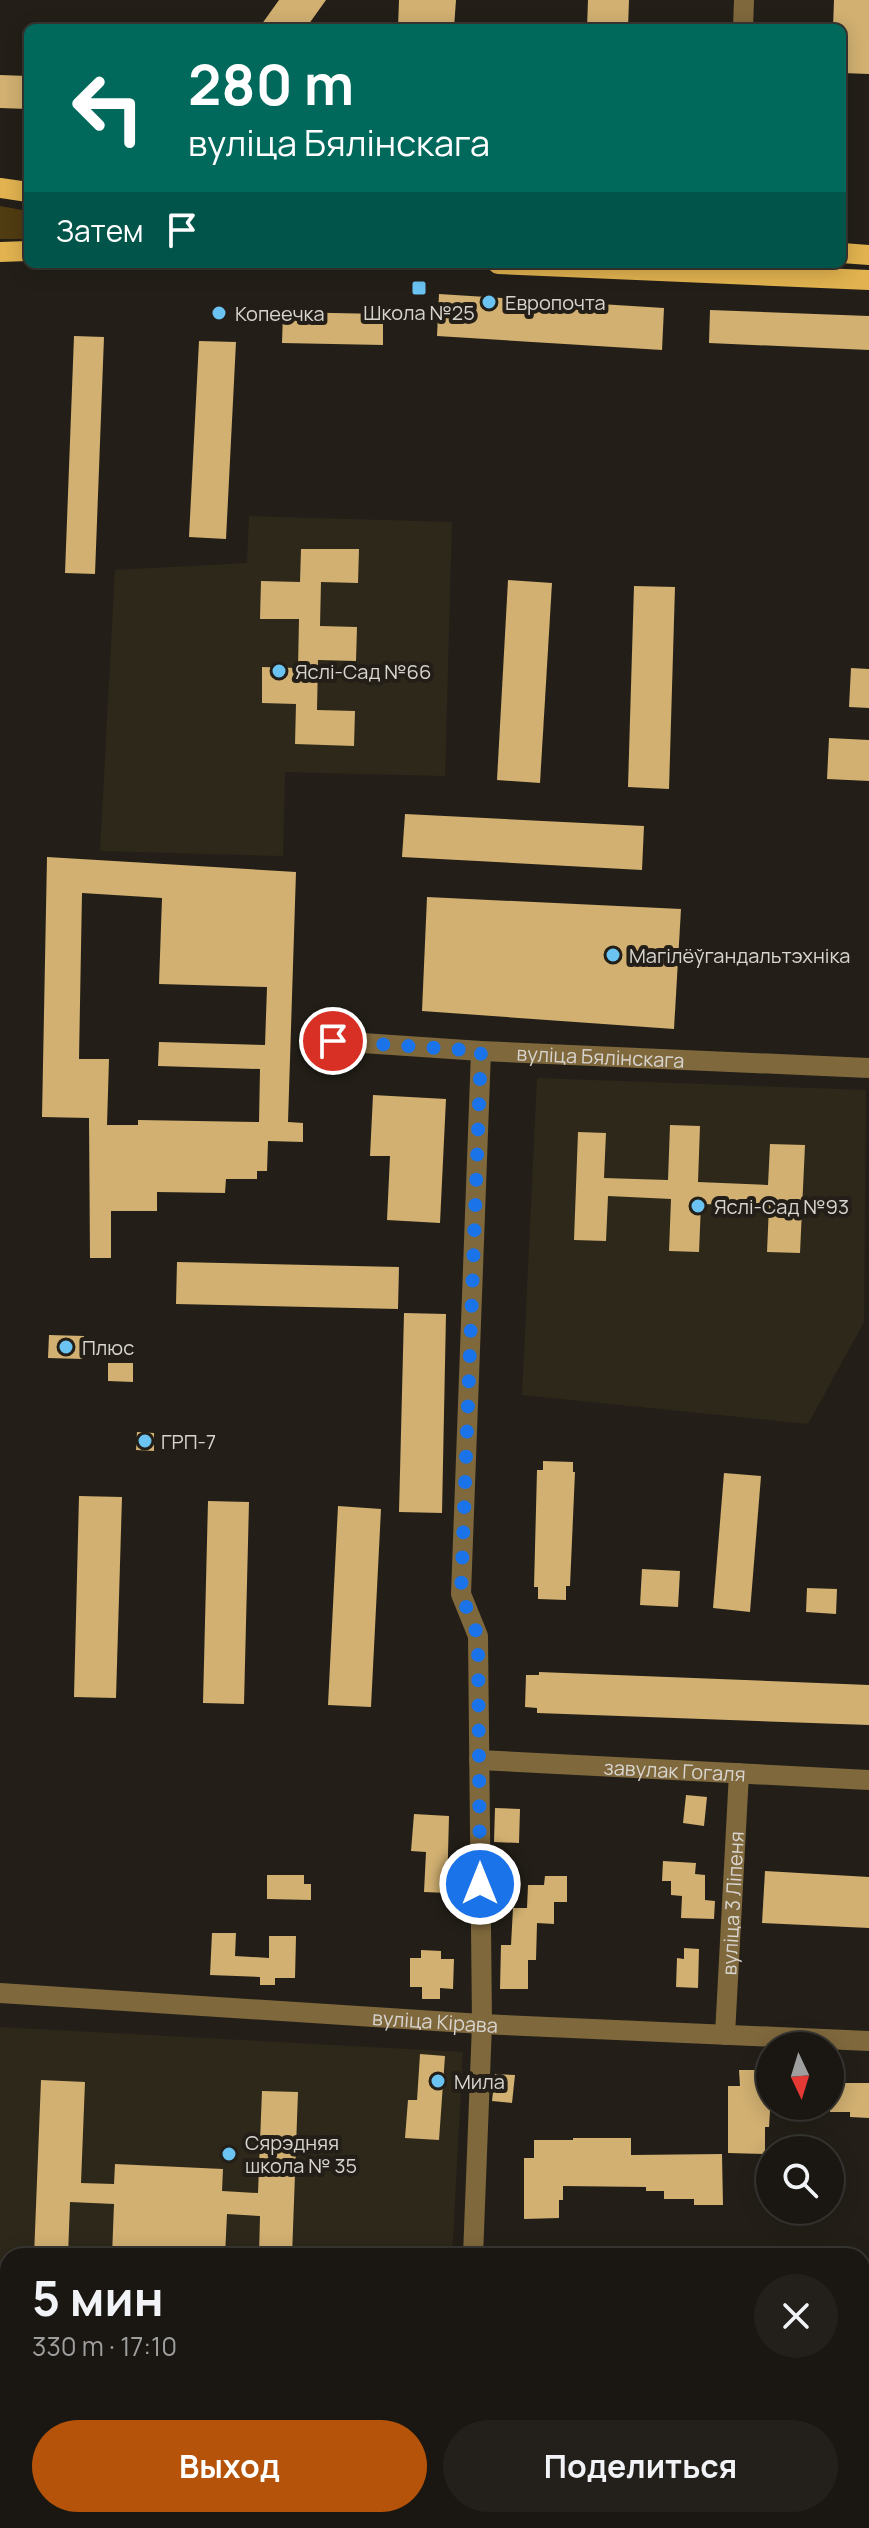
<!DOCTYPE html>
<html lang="ru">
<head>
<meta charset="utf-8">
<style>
  :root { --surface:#1a1712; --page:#23201b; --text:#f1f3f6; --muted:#9f9f9f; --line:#383632; --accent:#b45309 }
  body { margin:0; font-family:Manrope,sans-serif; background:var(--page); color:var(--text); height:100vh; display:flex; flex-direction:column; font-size:30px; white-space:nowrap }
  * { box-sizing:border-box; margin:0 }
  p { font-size:26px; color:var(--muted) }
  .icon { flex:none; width:44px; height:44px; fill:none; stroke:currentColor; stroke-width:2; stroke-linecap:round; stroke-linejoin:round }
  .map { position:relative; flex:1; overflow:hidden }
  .sheet { position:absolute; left:0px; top:2248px; width:870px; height:280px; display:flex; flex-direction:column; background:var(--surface); border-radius:24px 24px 0 0; box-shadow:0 4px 20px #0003,0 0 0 2px var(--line) }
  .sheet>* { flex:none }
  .top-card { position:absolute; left:24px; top:24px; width:822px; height:244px; border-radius:12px; box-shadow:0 4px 20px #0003,0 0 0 2px var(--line); background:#00695c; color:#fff; overflow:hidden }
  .needle { width:52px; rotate:176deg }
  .tools { position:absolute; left:756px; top:2032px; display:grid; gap:16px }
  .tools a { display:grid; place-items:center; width:88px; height:88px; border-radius:50%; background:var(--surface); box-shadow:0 4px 20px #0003,0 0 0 2px var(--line); font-size:40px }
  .pin { position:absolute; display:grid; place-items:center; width:68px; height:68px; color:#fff; margin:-34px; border:4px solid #fff; border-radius:50%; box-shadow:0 2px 8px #0007 }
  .me { position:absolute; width:88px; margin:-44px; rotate:0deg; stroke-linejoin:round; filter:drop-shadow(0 0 6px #0008) }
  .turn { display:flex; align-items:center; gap:28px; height:168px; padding:0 32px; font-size:36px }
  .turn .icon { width:104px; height:104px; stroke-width:2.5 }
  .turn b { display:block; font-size:56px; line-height:68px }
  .then { display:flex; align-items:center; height:76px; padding:0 32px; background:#0003; gap:16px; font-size:30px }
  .round { display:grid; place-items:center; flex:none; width:84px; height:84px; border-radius:42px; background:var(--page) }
  .overview { display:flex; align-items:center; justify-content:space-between; height:136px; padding:0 32px }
  h1 { font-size:48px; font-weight:700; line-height:60px }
  .primary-button { display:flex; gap:16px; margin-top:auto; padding:16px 32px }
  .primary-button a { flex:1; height:92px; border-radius:48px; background:var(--accent); color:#fff; font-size:32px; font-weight:700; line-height:92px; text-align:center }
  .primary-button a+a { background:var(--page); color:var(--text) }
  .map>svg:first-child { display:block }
  .built { fill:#2e281b }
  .green { fill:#503c11 }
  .building { fill:#d1b071; fill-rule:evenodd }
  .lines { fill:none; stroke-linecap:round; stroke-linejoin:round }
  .minor { stroke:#7f683c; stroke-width:20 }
  .major { stroke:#e1b24f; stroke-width:20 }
  .route { stroke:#1a73e8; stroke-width:14; stroke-dasharray:0 25.2 }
  .poi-dot { fill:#6ac3f1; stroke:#231f18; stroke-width:3 }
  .labels { text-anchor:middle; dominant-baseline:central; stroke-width:8; stroke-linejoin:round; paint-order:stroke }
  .poi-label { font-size:20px; fill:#d8d5d1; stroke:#231f18; text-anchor:start }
  .street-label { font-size:20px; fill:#d8d5d1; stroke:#231f18 }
</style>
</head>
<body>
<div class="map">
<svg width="869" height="2528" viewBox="0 0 869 2528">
  <rect width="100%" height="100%" fill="#231f18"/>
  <!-- built -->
  <g class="built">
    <polygon points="249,516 452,522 445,776 285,772 283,856 100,851 115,570 247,563"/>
    <polygon points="537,1078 866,1090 864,1322 808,1424 522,1395"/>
    <polygon points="0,2027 463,2052 452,2256 8,2256 8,2520 438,2520 438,2528 0,2528"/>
    <polygon points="862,2295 869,2295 869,2528 677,2528 677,2520 862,2520"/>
  </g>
  <!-- green -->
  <polygon class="green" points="0,206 28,211 28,239 0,239"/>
  <!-- building -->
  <g class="building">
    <polygon points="279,0 326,0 306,28 259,28"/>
    <polygon points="399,0 456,0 454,28 398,28"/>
    <polygon points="588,0 629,0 628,28 587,28"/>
    <polygon points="834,0 869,0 869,74 842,73 842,28 833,28"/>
    <polygon points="0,75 28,76 28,109 0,108"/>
    <polygon points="439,294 664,308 662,350 437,336"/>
    <polygon points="710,310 869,316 869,350 709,343"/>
    <polygon points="283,312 383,314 383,345 282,343"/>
    <polygon points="74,336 104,337 95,574 65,573"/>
    <polygon points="199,341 236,342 226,539 189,537"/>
    <polygon points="301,549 359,549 358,583 321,582 320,626 357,627 356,661 318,660 317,710 355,711 354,746 295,744 296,704 262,703 262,667 298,668 299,619 260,619 261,581 300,582"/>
    <polygon points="508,580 552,583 540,783 497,780"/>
    <polygon points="634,586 675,587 669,789 628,787"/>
    <polygon points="851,668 869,669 869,708 849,707"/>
    <polygon points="829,738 869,740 869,781 827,779"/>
    <polygon points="405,814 644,826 642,870 402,857"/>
    <path d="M47 857 296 872 288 1122 303 1123V1142L268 1141 267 1171H257V1179H226L225 1193 157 1192V1211H111V1258H90L89 1118 42 1117ZM82 893 162 898 159 984 267 987 265 1045 159 1042 158 1066 260 1069 259 1122 138 1120V1125H107L109 1059H79Z"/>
    <polygon points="427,897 681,909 674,1029 422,1011"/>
    <polygon points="373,1095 446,1099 440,1223 387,1220 390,1156 370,1156"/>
    <polygon points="670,1125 700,1126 698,1182 768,1185 770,1144 805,1145 800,1253 767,1252 769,1206 701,1204 699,1252 669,1251 671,1199 608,1196 606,1241 574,1240 578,1132 606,1133 604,1178 668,1180"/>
    <polygon points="177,1262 399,1267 398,1309 176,1304"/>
    <polygon points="404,1313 446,1314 442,1513 399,1512"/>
    <polygon points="49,1335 84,1336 83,1359 48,1358"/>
    <polygon points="108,1363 133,1363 133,1382 108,1381"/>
    <polygon points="137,1432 154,1433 154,1451 136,1450"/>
    <polygon points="543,1461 573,1462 573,1472 575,1472 570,1586 566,1586 566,1600 538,1599 538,1587 534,1587 537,1470 543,1470"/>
    <polygon points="724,1473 761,1476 750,1612 713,1608"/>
    <polygon points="79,1496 122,1497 116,1698 74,1697"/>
    <polygon points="208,1501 249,1502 244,1704 203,1703"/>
    <polygon points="338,1506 381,1509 371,1707 328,1705"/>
    <polygon points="642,1569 680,1571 678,1607 640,1605"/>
    <polygon points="807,1588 837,1589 836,1614 806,1612"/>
    <polygon points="539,1672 869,1685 869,1725 537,1713 537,1708 525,1707 526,1675 539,1675"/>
    <polygon points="686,1795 707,1797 704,1826 683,1823"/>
    <polygon points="495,1808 520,1809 519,1843 494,1842"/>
    <polygon points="414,1814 449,1816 447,1893 424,1892 426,1852 411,1851"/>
    <polygon points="663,1861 696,1863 695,1874 705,1875 705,1900 715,1901 714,1919 681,1918 682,1896 671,1895 671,1881 662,1881"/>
    <polygon points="765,1871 869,1877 869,1928 762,1923"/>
    <polygon points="267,1875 304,1875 304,1884 311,1884 311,1900 267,1899"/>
    <polygon points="545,1876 567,1876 567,1902 554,1902 554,1924 537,1923 536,1960 528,1960 528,1989 500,1989 501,1945 511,1945 513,1908 527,1908 528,1885 544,1885"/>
    <polygon points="212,1933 236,1933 235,1956 269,1958 269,1936 296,1936 295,1978 275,1978 275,1985 260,1985 260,1977 210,1975"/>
    <polygon points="684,1948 699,1949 698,1988 676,1987 677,1958 684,1959"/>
    <polygon points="421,1950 441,1951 441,1959 454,1959 453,1989 440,1988 440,1999 422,1999 422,1987 410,1987 410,1958 421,1958"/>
    <polygon points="420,2054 445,2056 439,2140 405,2138 408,2100 417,2100"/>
    <polygon points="739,2070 770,2070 770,2111 769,2127 765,2127 765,2154 728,2153 728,2086 740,2086"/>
    <polygon points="495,2074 515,2075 512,2103 492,2101"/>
    <polygon points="41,2080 85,2082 81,2183 114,2184 115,2164 223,2169 222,2191 258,2193 262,2091 298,2092 292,2256 259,2256 260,2216 227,2214 225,2256 135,2252 135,2256 112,2256 114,2204 70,2202 68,2256 34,2256"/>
    <polygon points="830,2083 869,2083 869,2118 850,2117 850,2112 830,2112"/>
    <polygon points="573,2138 631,2138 631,2155 722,2154 723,2205 694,2205 694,2199 664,2199 664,2191 646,2191 646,2187 563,2186 563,2200 559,2200 559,2218 524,2219 524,2158 534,2158 534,2140 573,2140"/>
  </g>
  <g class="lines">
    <!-- minor -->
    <g class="minor">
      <polyline points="743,28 744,0"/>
      <path id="s1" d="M333 1041 481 1051 869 1068"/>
      <path id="s2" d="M479 1760 869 1780"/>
      <path id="s3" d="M0 1993 482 2024 869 2041"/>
      <path id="s4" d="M725 2035 739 1773"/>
      <polyline points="473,2256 482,2024 478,1636 461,1594 481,1051"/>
      <polyline points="455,2528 455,2520"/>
    </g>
    <!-- major -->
    <g class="major">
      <polyline points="0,188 28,192"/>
      <polyline points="0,252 28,251"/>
      <polyline points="842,253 869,255"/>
      <polyline points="498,264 869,280"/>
    </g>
  </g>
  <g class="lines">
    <!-- route -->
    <polyline class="route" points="333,1041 481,1051 461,1594 478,1636 480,1884"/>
  </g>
  <!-- markers -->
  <g class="poi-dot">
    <rect x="411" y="280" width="16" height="16" rx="4"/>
    <circle cx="489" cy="302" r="8"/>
    <circle cx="219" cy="313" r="8"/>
    <circle cx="279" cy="671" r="8"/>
    <circle cx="613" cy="955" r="8"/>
    <circle cx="698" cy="1206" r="8"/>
    <circle cx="66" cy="1347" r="8"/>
    <circle cx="145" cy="1441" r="8"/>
    <circle cx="438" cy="2081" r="8"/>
    <circle cx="229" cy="2154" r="8"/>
  </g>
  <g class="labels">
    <!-- poi labels -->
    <g class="poi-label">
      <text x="505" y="302">Европочта</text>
      <text x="419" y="312" text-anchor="middle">Школа №25</text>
      <text x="235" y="313">Копеечка</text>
      <text x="295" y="671">Яслі-Сад №66</text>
      <text x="629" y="955">Магілёўгандальтэхніка</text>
      <text x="714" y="1206">Яслі-Сад №93</text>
      <text x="82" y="1347">Плюс</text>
      <text x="161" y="1441">ГРП-7</text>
      <text x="454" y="2081">Мила</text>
      <text x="245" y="2142">Сярэдняя<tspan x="245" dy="23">школа № 35</tspan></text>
    </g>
    <!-- street labels -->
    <g class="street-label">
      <text stroke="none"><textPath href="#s1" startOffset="268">вуліца Бялінскага</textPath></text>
      <text stroke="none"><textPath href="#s2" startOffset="196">завулак Гогаля</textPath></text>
      <text stroke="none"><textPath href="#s4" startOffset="132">вуліца 3 Ліпеня</textPath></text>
      <text stroke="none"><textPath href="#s3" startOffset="436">вуліца Кірава</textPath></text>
    </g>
  </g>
</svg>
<div class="tools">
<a><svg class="needle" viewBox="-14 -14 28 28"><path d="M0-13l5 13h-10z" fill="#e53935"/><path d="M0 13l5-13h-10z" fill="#9f9f9f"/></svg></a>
<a><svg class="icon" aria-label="search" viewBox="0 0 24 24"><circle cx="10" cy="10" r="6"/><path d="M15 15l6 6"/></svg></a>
</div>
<div class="pin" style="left:333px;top:1041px;background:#d93025"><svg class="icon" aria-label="arrive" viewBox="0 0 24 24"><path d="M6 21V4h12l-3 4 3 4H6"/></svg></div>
<svg class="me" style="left:480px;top:1884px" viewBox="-20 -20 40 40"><circle r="17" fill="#1a73e8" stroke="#fff" stroke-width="3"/><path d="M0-11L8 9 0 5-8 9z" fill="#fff"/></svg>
<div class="top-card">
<div class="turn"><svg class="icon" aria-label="left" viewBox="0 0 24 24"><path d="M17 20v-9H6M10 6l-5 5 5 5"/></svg><div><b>280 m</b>вуліца Бялінскага</div></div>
<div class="then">Затем<svg class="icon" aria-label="arrive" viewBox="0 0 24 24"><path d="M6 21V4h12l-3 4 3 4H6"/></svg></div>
</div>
<section class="sheet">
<div class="overview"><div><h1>5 мин</h1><p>330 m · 17:10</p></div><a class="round"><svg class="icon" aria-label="close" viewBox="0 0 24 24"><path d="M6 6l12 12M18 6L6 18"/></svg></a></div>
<div class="primary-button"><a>Выход</a><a>Поделиться</a></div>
</section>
</div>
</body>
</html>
